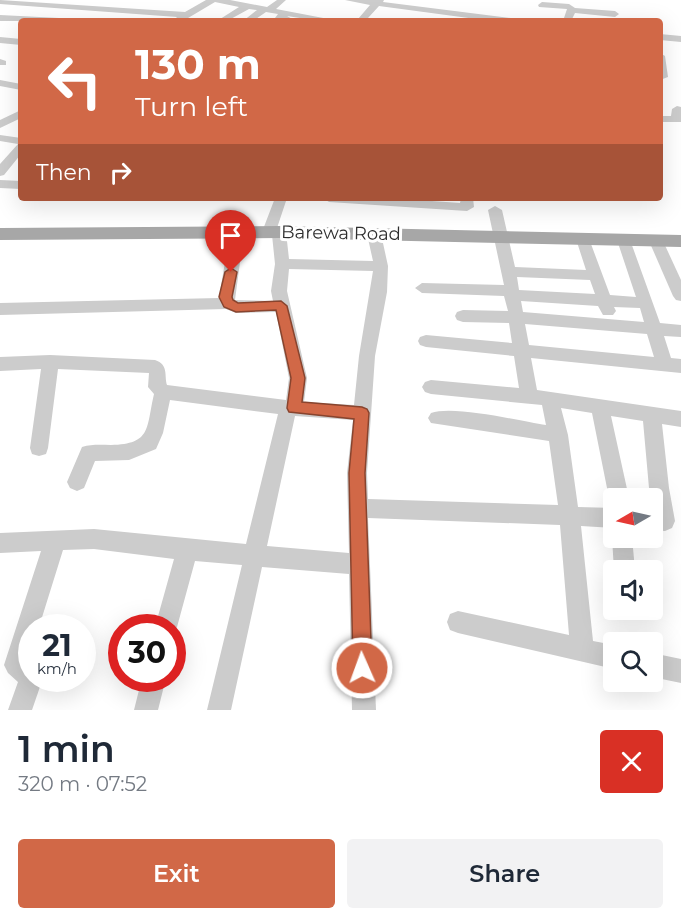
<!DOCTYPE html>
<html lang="en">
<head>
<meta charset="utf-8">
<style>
  :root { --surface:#fff; --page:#f2f2f3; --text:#1f2937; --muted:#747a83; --accent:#d16847 }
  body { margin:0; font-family:Montserrat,sans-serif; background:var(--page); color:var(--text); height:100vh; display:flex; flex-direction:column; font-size:22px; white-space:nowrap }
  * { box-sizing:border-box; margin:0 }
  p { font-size:20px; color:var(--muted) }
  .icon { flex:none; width:33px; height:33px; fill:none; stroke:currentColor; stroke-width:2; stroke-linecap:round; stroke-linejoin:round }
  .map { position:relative; height:710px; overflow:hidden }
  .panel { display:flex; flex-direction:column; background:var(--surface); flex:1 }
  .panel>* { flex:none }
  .hud { position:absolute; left:18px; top:18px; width:645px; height:183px; border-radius:6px; box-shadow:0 6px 24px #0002; background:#d16847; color:#fff; overflow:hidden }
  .needle { width:39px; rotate:261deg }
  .fabs { position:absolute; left:603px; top:488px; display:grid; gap:12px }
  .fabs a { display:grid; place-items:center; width:60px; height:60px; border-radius:6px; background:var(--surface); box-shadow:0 6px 24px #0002; font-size:30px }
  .speed { position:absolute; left:18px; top:614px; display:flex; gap:12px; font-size:30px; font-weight:700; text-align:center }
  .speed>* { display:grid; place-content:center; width:78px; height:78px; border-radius:50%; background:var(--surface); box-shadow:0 6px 24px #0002; line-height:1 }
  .speed small { font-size:15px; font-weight:400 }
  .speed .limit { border:9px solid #d22; background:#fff; color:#111 }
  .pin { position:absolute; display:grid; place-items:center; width:51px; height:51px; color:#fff; margin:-62px -26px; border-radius:50% 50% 50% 0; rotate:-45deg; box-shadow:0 0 6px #0007 }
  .pin .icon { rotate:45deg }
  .me { position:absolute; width:66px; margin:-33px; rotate:358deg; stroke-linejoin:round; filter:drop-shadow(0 0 4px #0008) }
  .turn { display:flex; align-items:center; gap:21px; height:126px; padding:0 18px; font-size:27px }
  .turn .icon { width:78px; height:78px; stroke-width:2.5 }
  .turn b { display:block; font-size:42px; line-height:51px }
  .then { display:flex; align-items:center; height:57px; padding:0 18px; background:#0003; gap:12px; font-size:22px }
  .round { display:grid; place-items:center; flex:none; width:63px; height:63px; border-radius:6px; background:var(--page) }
  .summary { display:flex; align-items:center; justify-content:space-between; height:102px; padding:0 18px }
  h1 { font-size:36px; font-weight:600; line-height:45px }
  .cta { display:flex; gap:12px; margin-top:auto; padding:12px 18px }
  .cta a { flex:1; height:69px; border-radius:6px; background:var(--accent); color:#fff; font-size:24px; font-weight:600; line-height:69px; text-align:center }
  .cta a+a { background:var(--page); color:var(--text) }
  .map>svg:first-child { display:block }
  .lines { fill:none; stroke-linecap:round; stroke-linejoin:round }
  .minor { fill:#ccc; fill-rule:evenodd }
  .major { fill:#a7a7a7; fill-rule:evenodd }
  .route { fill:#d16847; stroke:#88442e; stroke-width:1.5 }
  .labels { text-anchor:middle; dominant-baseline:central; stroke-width:6; stroke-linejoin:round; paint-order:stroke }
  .street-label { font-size:18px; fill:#2f2f2f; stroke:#fff }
</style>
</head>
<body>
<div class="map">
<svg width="681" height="710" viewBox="0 0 681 710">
  <rect width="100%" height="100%" fill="#fff"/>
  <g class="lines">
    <!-- minor -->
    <g class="minor">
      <polygon points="0,0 185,12 206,0 230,0 267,7 277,0 286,0 276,9 339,21 319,21 287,16 296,21 281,21 275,18 278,14 266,12 253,21 243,21 257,10 249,9 227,21 217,21 239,7 215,2 183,21 173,21 177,17 0,4"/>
      <polygon points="345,0 384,0 383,2 511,18 515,21 491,21 379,6 368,18 376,21 359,21 358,19 370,5"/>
      <polygon points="542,2 569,4 575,8 615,11 619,14 615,17 575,13 571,21 563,21 567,9 539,7 538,5"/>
      <polygon points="0,15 59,18 63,21 0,21"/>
      <polygon points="660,34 681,36 681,42 660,40"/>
      <polygon points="0,37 21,39 21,45 0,43"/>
      <polygon points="660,53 665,56 668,77 660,80"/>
      <polygon points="0,59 6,61 6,65 0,65"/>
      <polygon points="0,80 21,84 21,90 0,86"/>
      <polygon points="677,106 681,107 681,122 660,122 660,116 671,116 672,109"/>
      <polygon points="21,110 21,118 0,128 0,120"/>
      <polygon points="0,135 21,138 21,154 4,175 0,176 0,164 18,144 0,141"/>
      <polygon points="0,180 21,181 21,189 0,188"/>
      <path d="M275 198H287L277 228 284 229 286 232 289 259 373 261 367 234 374 230 381 234 388 266 387 292 375 356 367 473 368 499 558 505 549 441 431 423 428 418 431 413C454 405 520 421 546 425L542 405 431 394 425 392 422 387 425 382 431 380 519 388 514 356 426 347 420 345 418 341 420 337 426 335 512 343 509 323 463 322 457 320 455 316 457 312 463 310 508 311 504 296 422 293 415 288 422 283 504 285 488 210 495 206 502 210 515 267 586 270 576 239 583 234 588 236 610 295 636 297 617 240 624 235 629 237 660 323 681 325V337L664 336 671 358 681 359V373L531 358 537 390 681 411V427L662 424 669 488 675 521 672 528 665 531 652 530V498L649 488 643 421 611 416 629 498H614V505L609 498 592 413 561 408 568 435 578 507 614 508V528L581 526 593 641 614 645V669L458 633 450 630 447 622 450 614 458 611 569 635 560 525 368 518 376 710H352L349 574 262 567 231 710H207L242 565 195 561 177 627 172 636V627H155L174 559 94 549 63 550 39 627H32V653L29 661 32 663V678H43L32 710H8L18 682 8 673 4 665 41 551 0 553V533L94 529 246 544 278 414 170 400 163 433 156 449 129 460 95 461 84 488 77 491 70 488 67 482 82 447C92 444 101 445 111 445 152 444 146 428 154 394L148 387 149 373 58 369 48 448 46 454 39 456 32 454 30 448 41 369 0 371V357L50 355 155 360C169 365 164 375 167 385L286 400 289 378 276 312 236 313 226 309 0 315V303L219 298 230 232 237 228 244 232 235 300 273 301 271 291 275 264 272 235H264L262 232ZM289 269 373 271 359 356 354 405 304 402 307 378 287 291ZM517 277 590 280 595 294 519 290ZM521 301 598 306 603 315H613L616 311 614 307 640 308 644 322 523 312ZM525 324 647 334 654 357 529 345ZM295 416 353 420 347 473 349 553 267 546Z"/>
      <polygon points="323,198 390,198 460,203 461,198 473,198 474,207 467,211 329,202"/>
      <polygon points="656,236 663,241 681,280 681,301 676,300 673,296 649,241"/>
      <polygon points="614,533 614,537 632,537 635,570 614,571 612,537"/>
      <polygon points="652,653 681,659 681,683 652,677"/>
      <polygon points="142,678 166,678 158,710 134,710"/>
    </g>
    <!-- major -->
    <polygon class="major" points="279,226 681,235 681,247 279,238 0,240 0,228"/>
  </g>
  <!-- route -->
  <polygon class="route" points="231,268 237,272 232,297 233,300 238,303 281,301 287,306 305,378 302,402 362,407 367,409 369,413 365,473 372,668 369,675 362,678 355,675 353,668 349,473 354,419 289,412 287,408 291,378 276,310 236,312 224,307 219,297 225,272"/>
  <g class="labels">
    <!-- street labels -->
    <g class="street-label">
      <text transform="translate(341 233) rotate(1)">Barewa Road</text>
    </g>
  </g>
</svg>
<div class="fabs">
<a><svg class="needle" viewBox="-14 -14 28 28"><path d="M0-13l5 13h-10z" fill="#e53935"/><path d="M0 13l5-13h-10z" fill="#747a83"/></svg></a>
<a><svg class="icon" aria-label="sound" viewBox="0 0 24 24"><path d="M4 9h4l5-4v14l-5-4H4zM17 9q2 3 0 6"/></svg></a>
<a><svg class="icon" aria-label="search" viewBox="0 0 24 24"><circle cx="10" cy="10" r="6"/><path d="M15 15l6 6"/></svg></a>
</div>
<div class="speed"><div>21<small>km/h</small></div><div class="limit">30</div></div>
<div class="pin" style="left:231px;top:272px;background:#d93025"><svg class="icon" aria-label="arrive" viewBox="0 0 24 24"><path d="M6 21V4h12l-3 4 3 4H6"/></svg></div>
<svg class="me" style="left:362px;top:668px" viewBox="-20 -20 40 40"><circle r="17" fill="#d16847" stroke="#fff" stroke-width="3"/><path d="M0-11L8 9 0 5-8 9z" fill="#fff"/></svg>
<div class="hud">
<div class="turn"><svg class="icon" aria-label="left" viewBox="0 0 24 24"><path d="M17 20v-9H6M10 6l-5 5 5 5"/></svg><div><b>130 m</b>Turn left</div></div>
<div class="then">Then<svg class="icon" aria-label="right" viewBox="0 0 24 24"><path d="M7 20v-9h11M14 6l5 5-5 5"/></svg></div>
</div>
</div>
<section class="panel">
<div class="summary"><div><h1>1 min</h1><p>320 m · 07:52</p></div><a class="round" style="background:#d93025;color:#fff"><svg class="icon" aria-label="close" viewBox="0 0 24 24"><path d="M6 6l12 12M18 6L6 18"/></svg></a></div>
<div class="cta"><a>Exit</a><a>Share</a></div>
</section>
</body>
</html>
